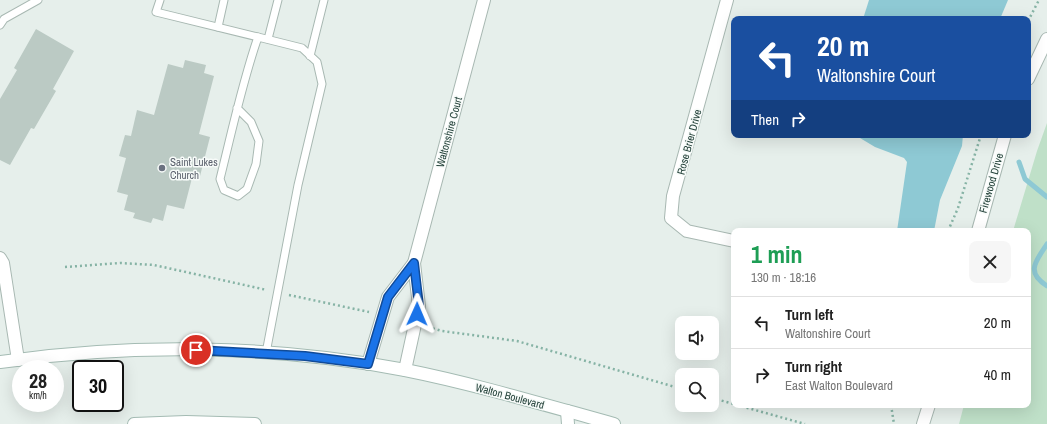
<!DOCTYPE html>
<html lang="en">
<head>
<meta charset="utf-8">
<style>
  :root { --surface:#fff; --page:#f6f6f6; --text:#222; --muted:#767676; --line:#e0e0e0 }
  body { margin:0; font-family:"Archivo Narrow",sans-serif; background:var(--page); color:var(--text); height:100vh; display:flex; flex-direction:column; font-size:15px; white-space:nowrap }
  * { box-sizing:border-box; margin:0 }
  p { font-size:13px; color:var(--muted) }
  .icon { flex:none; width:22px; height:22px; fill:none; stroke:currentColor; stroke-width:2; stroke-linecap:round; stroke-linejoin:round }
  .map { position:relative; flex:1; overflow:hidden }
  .details { position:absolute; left:731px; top:228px; width:300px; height:180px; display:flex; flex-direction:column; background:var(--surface); border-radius:8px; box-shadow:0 4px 16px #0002 }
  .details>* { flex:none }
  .banner { position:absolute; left:731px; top:16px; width:300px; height:122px; border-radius:8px; box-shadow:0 4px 16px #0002; background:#1a4fa0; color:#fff; overflow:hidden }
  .buttons { position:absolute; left:675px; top:316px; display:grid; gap:8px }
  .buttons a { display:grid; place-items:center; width:44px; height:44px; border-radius:8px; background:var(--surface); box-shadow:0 4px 16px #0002; font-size:20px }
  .speed { position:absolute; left:12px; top:360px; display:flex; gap:8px; font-size:20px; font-weight:700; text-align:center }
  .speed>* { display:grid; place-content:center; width:52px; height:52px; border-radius:50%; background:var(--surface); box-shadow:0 4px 16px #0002; line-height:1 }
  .speed small { font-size:10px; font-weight:400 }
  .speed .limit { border:2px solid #111; border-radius:6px; background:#fff; color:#111 }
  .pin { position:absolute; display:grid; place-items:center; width:34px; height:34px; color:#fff; margin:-17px; border:2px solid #fff; border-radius:50%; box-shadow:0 1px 4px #0007 }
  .me { position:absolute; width:44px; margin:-22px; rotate:1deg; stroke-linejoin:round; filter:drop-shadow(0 0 3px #0008) }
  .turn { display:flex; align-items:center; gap:14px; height:84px; padding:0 20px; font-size:18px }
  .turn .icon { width:52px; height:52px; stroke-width:2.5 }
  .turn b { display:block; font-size:28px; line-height:34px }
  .then { display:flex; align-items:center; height:38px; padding:0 20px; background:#0003; gap:8px; font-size:15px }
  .round { display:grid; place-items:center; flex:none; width:42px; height:42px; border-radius:8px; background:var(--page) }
  .summary { display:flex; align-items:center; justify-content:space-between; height:68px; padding:0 20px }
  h1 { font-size:24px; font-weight:700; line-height:30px; color:#1e9e55 }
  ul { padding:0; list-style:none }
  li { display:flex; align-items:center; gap:12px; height:52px; padding:0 20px; border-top:1px solid var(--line) }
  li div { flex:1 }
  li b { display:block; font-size:15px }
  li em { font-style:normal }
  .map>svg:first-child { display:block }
  .green { fill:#bfe0c8 }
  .water { fill:#8ec9d4 }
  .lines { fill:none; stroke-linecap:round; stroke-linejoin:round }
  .stream { stroke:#8ec9d4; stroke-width:5 }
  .building { fill:#bbcac4 }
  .lane-casing { stroke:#a8b8b2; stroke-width:9 }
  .street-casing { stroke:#a8b8b2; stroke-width:14 }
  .secondary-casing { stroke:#a4bbb3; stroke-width:14 }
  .path { stroke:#86b3a5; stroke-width:2.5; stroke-dasharray:2 3; stroke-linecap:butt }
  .lane { stroke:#fff; stroke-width:7 }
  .street { stroke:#fff; stroke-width:12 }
  .secondary { stroke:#fff; stroke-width:12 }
  .route-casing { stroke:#114b97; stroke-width:10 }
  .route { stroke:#1a73e8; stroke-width:7 }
  .worship-dot { fill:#6b7280; stroke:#f7fbf9; stroke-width:1.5 }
  .labels { text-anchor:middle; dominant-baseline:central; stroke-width:3; stroke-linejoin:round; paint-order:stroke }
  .street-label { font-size:11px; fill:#24423a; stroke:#f7fbf9 }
  .worship-label { font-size:11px; fill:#5b616d; stroke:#f7fbf9; text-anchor:start }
</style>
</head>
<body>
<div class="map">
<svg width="1047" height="424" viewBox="0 0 1047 424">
  <rect width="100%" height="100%" fill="#e6efeb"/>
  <!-- green -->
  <polygon class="green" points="1047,123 1047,424 959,424 964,405 1028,405 1028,231 1013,231 1037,151"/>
  <!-- water -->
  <g class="water">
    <polygon points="869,0 1008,0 1000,19 863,19"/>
    <polygon points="855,135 963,135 962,146 940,200 934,231 897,231 907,162 904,158 875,147"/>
  </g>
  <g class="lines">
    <!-- stream -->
    <g class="stream">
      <polyline points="1019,162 1025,179 1047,197"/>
      <path d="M1047 244C1036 261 1025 272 1047 286"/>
    </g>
  </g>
  <!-- building -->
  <g class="building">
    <polygon points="36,29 74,51 53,89 56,91 34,129 31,128 10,165 0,160 0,99 17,70 14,68"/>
    <polygon points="185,60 206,65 204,73 214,76 199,134 210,137 199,180 192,178 184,209 167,205 163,221 153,218 151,223 133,218 135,213 124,210 128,195 117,192 126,158 119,156 125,135 131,136 137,110 154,115 168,64 183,68"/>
  </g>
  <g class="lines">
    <defs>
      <g id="lane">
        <polyline points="160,0 156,12 258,37"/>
        <polyline points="0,25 4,19 38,0"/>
        <polyline points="218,27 224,0"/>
        <polyline points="268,39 278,0"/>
        <polyline points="310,56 324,0"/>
        <path d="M237 108 251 122 259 141 256 164 247 189 238 196 224 190 220 179C232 131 242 83 258 37L302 48 317 62 322 84 298 185 266 353"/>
      </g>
      <g id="street">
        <polyline points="727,0 673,196 671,218 687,231 734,241"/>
        <polyline points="1028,79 1047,39"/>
        <polyline points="978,231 1005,135"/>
        <polyline points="0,258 3,263 18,360"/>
        <polyline points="368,364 388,297 414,263"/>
        <polyline points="405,370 419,306 414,263 484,0"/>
        <polyline points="923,424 929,405"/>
      </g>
      <g id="secondary">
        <path d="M0 362C133 343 273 345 405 370 475 384 545 405 614 424"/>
        <polyline points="567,411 568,424"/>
        <polyline points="134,424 186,422 255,424"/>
      </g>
    </defs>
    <!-- lane casing -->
    <use href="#lane" class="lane-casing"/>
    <!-- street casing -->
    <use href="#street" class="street-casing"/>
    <!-- secondary casing -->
    <use href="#secondary" class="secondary-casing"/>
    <!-- path -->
    <g class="path">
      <polyline points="1028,21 1039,0"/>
      <polyline points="948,231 958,208 981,135"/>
      <polyline points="65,267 120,263 154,265 267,290"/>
      <polyline points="289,295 369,312"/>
      <polyline points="428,327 442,331 517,341 682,389"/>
      <polyline points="712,398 734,404"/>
      <polyline points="737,405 805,424"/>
      <polyline points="891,405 894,424"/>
    </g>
    <!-- lane -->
    <use href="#lane" class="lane"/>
    <!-- street -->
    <use href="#street" class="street"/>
    <!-- secondary -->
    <use href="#secondary" class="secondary"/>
  </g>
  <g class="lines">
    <defs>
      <polyline id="route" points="196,350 305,356 368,364 388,297 414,263 419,306 417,314"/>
    </defs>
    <!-- route casing -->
    <use href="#route" class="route-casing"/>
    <!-- route -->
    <use href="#route" class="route"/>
  </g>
  <!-- markers -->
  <circle class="worship-dot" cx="162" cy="168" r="4"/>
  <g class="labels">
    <!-- street labels -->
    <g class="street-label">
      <text transform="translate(449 132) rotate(-75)">Waltonshire Court</text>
      <text transform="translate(689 142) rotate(-75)">Rose Brier Drive</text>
      <text transform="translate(991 183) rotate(-74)">Firewood Drive</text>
      <text transform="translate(510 396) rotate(15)">Walton Boulevard</text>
    </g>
    <!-- worship labels -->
    <g class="worship-label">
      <text x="170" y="162">Saint Lukes<tspan x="170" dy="13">Church</tspan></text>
    </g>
  </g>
</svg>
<div class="buttons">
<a><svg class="icon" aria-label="sound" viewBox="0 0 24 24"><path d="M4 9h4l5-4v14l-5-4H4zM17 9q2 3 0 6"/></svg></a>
<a><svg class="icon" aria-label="search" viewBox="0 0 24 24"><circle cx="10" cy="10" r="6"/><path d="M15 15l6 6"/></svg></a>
</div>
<div class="speed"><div>28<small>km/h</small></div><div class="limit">30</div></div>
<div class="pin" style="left:196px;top:350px;background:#d93025"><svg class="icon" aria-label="arrive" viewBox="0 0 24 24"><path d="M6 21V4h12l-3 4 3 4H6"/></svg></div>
<svg class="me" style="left:417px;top:314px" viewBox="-20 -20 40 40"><path d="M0-17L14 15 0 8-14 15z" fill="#1a73e8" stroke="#fff" stroke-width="4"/></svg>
<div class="banner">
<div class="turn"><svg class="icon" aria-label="left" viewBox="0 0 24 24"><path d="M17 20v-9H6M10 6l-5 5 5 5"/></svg><div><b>20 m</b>Waltonshire Court</div></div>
<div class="then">Then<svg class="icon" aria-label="right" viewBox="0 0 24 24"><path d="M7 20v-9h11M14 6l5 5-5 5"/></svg></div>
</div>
<section class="details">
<div class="summary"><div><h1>1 min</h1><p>130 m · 18:16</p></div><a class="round"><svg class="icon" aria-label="close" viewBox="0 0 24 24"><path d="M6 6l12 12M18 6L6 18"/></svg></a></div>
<ul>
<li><svg class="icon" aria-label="left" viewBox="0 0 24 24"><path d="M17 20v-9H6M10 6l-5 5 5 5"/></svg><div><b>Turn left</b><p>Waltonshire Court</p></div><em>20 m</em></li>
<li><svg class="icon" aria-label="right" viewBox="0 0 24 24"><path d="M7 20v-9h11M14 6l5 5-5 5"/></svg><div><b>Turn right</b><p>East Walton Boulevard</p></div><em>40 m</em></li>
</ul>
</section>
</div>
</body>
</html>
